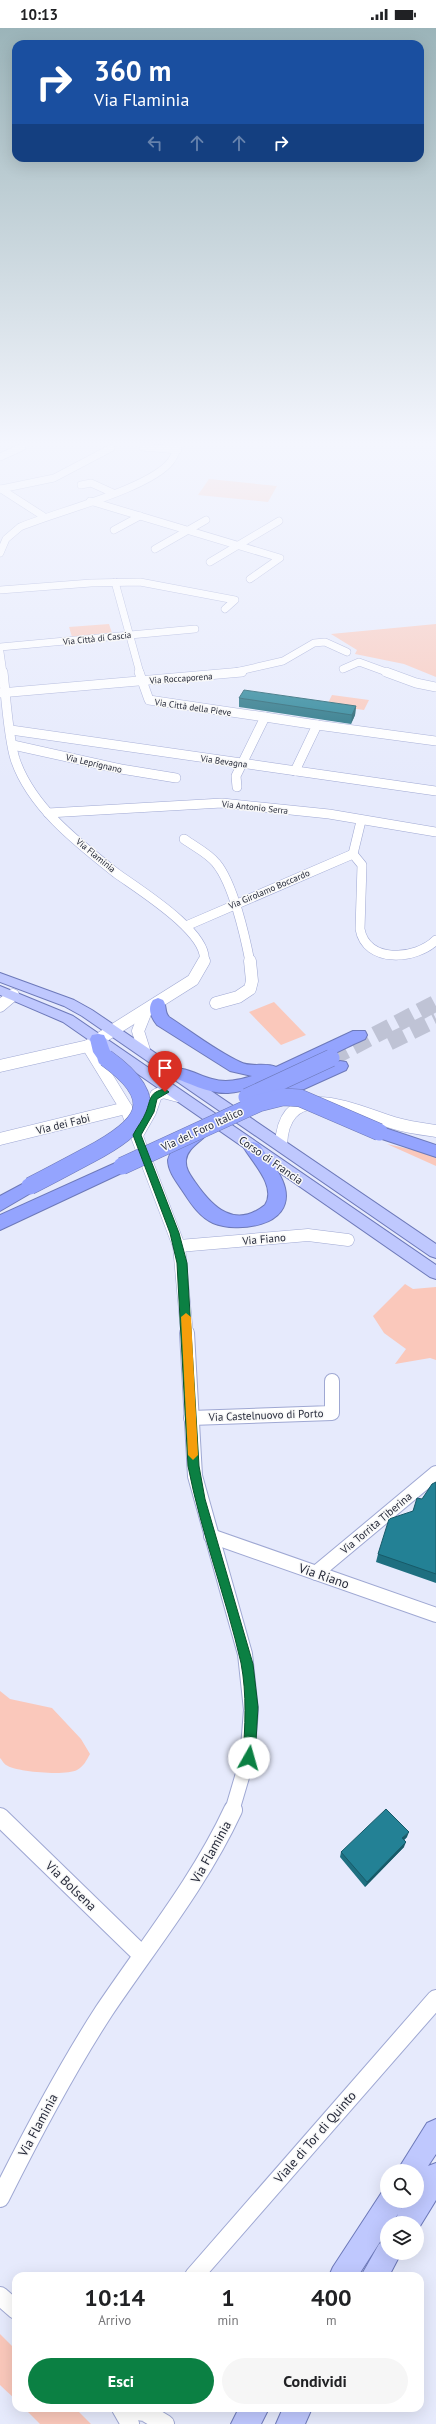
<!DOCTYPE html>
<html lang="it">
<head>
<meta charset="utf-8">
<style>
  :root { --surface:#fff; --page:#f6f6f6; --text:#202124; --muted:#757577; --accent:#0b8043 }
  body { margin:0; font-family:"PT Sans",sans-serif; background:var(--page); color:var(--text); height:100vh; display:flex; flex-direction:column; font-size:15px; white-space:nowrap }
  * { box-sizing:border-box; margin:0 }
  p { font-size:13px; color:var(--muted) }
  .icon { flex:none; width:22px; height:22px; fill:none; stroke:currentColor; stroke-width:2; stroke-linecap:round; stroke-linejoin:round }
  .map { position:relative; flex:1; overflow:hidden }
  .drawer { position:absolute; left:12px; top:2244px; width:412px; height:140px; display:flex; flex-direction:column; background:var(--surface); border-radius:12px; box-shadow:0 4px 16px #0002 }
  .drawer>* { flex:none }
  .banner { position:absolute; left:12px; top:12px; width:412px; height:122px; border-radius:12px; box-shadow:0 4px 16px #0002; background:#1a4fa0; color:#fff; overflow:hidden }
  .controls { position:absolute; left:380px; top:2136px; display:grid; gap:8px }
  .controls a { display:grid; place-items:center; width:44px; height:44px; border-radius:50%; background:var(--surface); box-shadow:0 4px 16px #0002; font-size:20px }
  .pin { position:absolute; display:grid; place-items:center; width:34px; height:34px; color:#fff; margin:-41px -17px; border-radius:50% 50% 50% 0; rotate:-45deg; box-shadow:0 0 4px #0007 }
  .pin .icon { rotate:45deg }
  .me { position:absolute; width:44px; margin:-22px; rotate:7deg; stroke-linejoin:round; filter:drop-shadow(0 0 3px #0008) }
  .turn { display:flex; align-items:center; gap:14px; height:84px; padding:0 16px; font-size:18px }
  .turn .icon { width:52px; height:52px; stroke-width:2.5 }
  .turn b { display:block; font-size:28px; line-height:34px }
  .lanes { display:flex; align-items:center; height:38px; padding:0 16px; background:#0003; justify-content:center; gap:20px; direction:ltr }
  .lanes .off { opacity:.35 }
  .eta { display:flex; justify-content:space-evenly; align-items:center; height:68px; text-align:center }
  .eta b { font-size:24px; font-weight:700; line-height:28px }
  .action { display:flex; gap:8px; margin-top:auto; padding:8px 16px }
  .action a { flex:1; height:46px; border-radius:24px; background:var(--accent); color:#fff; font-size:16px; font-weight:700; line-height:46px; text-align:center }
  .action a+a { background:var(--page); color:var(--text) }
  .status { display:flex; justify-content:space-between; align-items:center; height:28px; padding:0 20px; background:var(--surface); direction:ltr }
  .status svg { height:11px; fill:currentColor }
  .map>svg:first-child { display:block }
  .green { fill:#fac8bb }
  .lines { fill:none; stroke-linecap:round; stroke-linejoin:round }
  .highway-tunnel { stroke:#bfc3d5; stroke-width:17; stroke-dasharray:17 8; stroke-linecap:butt }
  .minor-far4-casing { stroke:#9fa8d3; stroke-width:8 }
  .minor-far3-casing { stroke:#9fa8d3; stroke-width:10 }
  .minor-far2-casing { stroke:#9fa8d3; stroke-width:13 }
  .minor-far1-casing { stroke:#9fa8d3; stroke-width:16 }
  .minor-casing { stroke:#9fa8d3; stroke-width:20 }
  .major-casing { stroke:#6d79b9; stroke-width:2 }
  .highway-casing { stroke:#6d79b9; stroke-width:2 }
  .minor-far4 { stroke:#fff; stroke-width:7 }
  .minor-far3 { stroke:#fff; stroke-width:9 }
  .minor-far2 { stroke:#fff; stroke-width:12 }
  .minor-far1 { stroke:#fff; stroke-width:14 }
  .minor { stroke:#fff; stroke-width:18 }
  .major { fill:#bfc8fe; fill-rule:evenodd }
  .highway { fill:#94a4fe; fill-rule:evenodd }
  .highway-bridge-casing { stroke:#6d79b9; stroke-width:18; stroke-linecap:butt }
  .highway-bridge { stroke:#94a4fe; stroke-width:17 }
  .wall { fill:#1e6f80 }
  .shaded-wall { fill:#185a68 }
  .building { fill:#238195; stroke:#185a68 }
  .route { fill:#0b8043; stroke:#07532c }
  .slow { fill:#f59e0b }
  .labels { text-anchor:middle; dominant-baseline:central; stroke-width:3; stroke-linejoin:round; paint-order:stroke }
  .far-street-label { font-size:9px; fill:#252939; stroke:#f8f8f8 }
  .street-label { font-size:11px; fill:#252939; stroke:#f8f8f8 }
  .near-street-label { font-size:13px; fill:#252939; stroke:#f8f8f8 }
</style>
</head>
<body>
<div class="status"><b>10:13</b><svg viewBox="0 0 49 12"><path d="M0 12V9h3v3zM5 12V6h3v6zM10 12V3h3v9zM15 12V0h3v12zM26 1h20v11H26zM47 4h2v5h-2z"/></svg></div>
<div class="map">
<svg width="436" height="2396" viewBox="0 0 436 2396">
  <rect width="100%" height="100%" fill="#e6eafc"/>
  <!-- green -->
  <g class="green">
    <polygon points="209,451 277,458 268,474 198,467"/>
    <polygon points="109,596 112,605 72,609 69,599"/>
    <polygon points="436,596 436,649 404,636 355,626 357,622 331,606"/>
    <polygon points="332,667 369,672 364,682 327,677"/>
    <polygon points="274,974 306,1007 281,1017 249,984"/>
    <polygon points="387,1116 436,1127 436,1138"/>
    <polygon points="405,1256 413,1261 436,1259 436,1332 430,1330 395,1336 406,1321 384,1305 373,1288"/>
    <path d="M0 1663 10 1671 52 1680 81 1711 90 1726C86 1733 84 1738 77 1742 66 1748 16 1744 6 1737 4 1736 2 1732 0 1730Z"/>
    <polygon points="0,2306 16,2322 16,2372 0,2357"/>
    <polygon points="24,2380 75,2380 91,2396 40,2396"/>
  </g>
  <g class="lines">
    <!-- highway-tunnel -->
    <g class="highway-tunnel">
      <polyline points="389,1014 436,991"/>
      <polyline points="331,1030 436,975"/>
    </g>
    <defs>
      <g id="minor-far4">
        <polyline points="143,419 178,422"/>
        <polyline points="0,429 22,419"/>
        <polyline points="81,457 91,455 113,465"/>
        <polyline points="1,461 54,450 111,420"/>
        <polyline points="1,461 43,488"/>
        <polyline points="90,473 280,530 250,551"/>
        <polyline points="114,502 140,488"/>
        <polyline points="155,521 206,492"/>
        <path d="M0 525 6 511 20 499C55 484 150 461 171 433 174 429 176 423 178 419"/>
        <polyline points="210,534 279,493"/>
        <polyline points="115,554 140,645"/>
        <polyline points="0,562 91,555 140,554 235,572 225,581"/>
        <polyline points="0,619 195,601"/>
        <polyline points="0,624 3,645"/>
        <polyline points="343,641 359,634 389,645"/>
        <polyline points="231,645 283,633 314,615 325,614 347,624"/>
      </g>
      <g id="minor-far3">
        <path d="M3 644C6 669 8 708 15 731 31 779 78 815 116 845 138 861 210 905 204 934"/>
        <polyline points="139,644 149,672 265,689"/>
        <polyline points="386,644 416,655 436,659"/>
        <polyline points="0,665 242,644"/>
        <polyline points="317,697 436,713"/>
        <polyline points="11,702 436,763"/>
        <polyline points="13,717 121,741 176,750"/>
        <polyline points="237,759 236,748 265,689 317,697 295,743"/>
        <polyline points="48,785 222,775 329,786 436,804"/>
        <path d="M184 811C195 819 208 825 216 835 233 855 245 908 250 934"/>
        <path d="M353 826 362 837 360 901C366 936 416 932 436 912"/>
        <polyline points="353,826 361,793"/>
        <polyline points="186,898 353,826"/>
      </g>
      <g id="minor-far2">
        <polyline points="216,975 238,969 250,961 252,953 250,933"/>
        <polyline points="0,978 13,967"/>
        <polyline points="144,1022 138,1003 146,983"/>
        <polyline points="0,1038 88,1018"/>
        <polyline points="137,1107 150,1084 156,1067 163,1064 178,1068"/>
        <polyline points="0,1111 126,1080"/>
        <path d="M281 1117C284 1046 357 1084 394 1095 407 1099 422 1101 436 1103"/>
        <polyline points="179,1218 308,1207 348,1212"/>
        <polyline points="187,1306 179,1218 126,1080 88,1018 193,952 204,933"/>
      </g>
      <g id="minor-far1">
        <polyline points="187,1305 195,1448 245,1626 251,1682 247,1732 232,1783"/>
        <polyline points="191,1390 332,1385 332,1353"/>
        <polyline points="211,1508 436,1587"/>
        <polyline points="316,1545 436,1445"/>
      </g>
      <g id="minor">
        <polyline points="0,1789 142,1927"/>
        <path d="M0 2170C32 2106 65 2043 104 1983 149 1916 199 1855 233 1782"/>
        <polyline points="194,2248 436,1971"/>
        <polyline points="0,2268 16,2282"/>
        <polyline points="121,2380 130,2396"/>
        <polyline points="122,2381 145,2384 165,2396"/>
      </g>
      <g id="major">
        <polygon points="0,945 74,972 92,982 436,1216 436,1230 430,1228 82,988 64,978 0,954"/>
        <polygon points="0,958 73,988 436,1237 436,1251 430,1249 63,994 0,967"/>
        <polygon points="436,2091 436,2126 428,2138 436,2135 436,2172 417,2203 417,2195 394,2195 398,2186 392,2195 387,2195 387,2203 358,2248 329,2248 333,2239 382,2164 387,2162 387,2173 404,2173 401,2181 406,2173 417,2173 417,2143 397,2143 427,2095"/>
        <polygon points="387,2212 387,2225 401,2225 389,2248 361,2248 379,2216"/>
        <polygon points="239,2380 269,2380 261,2396 231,2396"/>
        <polygon points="283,2380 312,2380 305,2396 276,2396"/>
      </g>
      <g id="highway">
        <path d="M158 970 163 972C167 977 164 984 169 989 192 1004 215 1022 240 1034 251 1040 265 1034 276 1039L353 1003H365L367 1007 365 1011C326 1028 269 1062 228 1065 209 1066 189 1055 172 1049L170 1045 172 1041C185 1038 199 1048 212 1051 226 1055 239 1052 252 1048L230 1043 157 997C151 989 147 981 153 972Z"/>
        <path d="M98 1006 104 1007C108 1015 109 1023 114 1030L112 1034H100L93 1024 90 1011 92 1007Z"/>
        <polygon points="340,1033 346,1034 348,1038 346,1042 273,1075 261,1075 259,1071 261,1067"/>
        <path d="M202 1096 208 1098 210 1102C204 1113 187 1119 186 1132 185 1141 191 1148 195 1154 213 1180 235 1201 265 1177 277 1159 253 1135 244 1120L247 1116 253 1114 259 1116C268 1130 281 1144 285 1160 294 1199 237 1205 213 1195 199 1189 190 1174 182 1162 176 1153 168 1143 168 1132 172 1117 188 1100 202 1096Z"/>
        <polygon points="379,1098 436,1117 436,1129 373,1108 371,1104 373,1100"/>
        <polygon points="122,1132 128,1134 131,1138 128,1142 0,1202 0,1187"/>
        <polygon points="30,1152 36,1154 39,1158 36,1162 0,1183 0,1168"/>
      </g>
    </defs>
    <!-- minor-far4 casing -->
    <use href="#minor-far4" class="minor-far4-casing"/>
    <!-- minor-far3 casing -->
    <use href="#minor-far3" class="minor-far3-casing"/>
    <!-- minor-far2 casing -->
    <use href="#minor-far2" class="minor-far2-casing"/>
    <!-- minor-far1 casing -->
    <use href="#minor-far1" class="minor-far1-casing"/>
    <!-- minor casing -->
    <use href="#minor" class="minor-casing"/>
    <!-- major casing -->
    <use href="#major" class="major-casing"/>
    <!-- highway casing -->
    <use href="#highway" class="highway-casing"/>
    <!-- minor-far4 -->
    <use href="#minor-far4" class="minor-far4"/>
    <!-- minor-far3 -->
    <use href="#minor-far3" class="minor-far3"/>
    <!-- minor-far2 -->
    <use href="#minor-far2" class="minor-far2"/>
    <!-- minor-far1 -->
    <use href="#minor-far1" class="minor-far1"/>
    <!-- minor -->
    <use href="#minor" class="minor"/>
    <!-- major -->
    <use href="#major" class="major"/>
    <!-- highway -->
    <use href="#highway" class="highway"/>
    <defs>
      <g id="highway-bridge">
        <polyline points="247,1069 331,1030"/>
        <polyline points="122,1138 259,1075 283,1069 300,1070 379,1104"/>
        <path d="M30 1158C50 1148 70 1137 89 1127 144 1098 166 1073 106 1030"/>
      </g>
    </defs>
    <!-- highway-bridge casing -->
    <use href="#highway-bridge" class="highway-bridge-casing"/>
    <!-- highway-bridge -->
    <use href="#highway-bridge" class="highway-bridge"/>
  </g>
  <!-- wall -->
  <g class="wall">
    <polygon points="239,670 356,678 355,687 351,696 239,679"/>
    <polygon points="436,1454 436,1555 376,1534 378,1526 413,1483"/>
    <polygon points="407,1809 404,1812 404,1819 365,1859 340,1829 341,1824"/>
  </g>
  <!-- shaded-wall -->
  <g class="shaded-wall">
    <polygon points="356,678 355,687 351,696 352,687"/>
    <polygon points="409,1804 407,1809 401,1815 402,1810"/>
    <polygon points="406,1814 404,1819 365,1859 367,1854"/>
  </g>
  <!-- building -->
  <g class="building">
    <polygon points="244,662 356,678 352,687 239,670"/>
    <polygon points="436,1454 436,1546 378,1526 389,1491 413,1483 417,1470 422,1471 432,1456"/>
    <polygon points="386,1781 409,1804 402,1810 406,1814 367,1854 341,1824"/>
  </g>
  <!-- sky -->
  <linearGradient id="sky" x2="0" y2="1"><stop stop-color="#9bb4b9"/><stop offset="0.55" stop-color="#f4f6fe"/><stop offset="1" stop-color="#f4f6fe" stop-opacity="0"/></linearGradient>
  <rect width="436" height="755" fill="url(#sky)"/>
  <!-- route -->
  <path class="route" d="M165 1061 169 1064 157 1071 154 1084 141 1107 179 1205 187 1235 199 1438 205 1471 253 1636 258 1679 255 1730 253 1734 249 1736 245 1734 243 1730C245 1698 247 1667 241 1635 226 1569 201 1505 188 1438L177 1235 170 1205 133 1107C137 1099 143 1092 146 1084 151 1071 149 1064 165 1061Z"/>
  <!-- slow -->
  <polygon class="slow" points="186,1285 191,1289 198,1427 193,1432 188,1427 181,1289"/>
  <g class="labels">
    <!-- far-street labels -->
    <g class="far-street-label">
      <text transform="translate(97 610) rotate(-6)">Via Città di Cascia</text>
      <text transform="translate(181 650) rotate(-4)">Via Roccaporena</text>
      <text transform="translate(193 679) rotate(8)">Via Città della Pieve</text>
      <text transform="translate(224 733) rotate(8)">Via Bevagna</text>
      <text transform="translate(94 735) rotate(13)">Via Leprignano</text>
      <text transform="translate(255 779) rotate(6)">Via Antonio Serra</text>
      <text transform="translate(96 827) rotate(39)">Via Flaminia</text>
      <text transform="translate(269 861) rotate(-23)">Via Girolamo Boccardo</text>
    </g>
    <!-- street labels -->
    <g class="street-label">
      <text transform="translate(63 1096) rotate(-14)">Via dei Fabi</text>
      <text transform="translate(202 1101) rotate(-25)">Via del Foro Italico</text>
      <text transform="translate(271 1132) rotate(35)">Corso di Francia</text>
      <text transform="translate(264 1211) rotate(-5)">Via Fiano</text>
      <text transform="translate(266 1387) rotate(-2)">Via Castelnuovo di Porto</text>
      <text transform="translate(376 1495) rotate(-40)">Via Torrita Tiberina</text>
    </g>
    <!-- near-street labels -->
    <g class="near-street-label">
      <text transform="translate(324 1548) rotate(19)">Via Riano</text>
      <text transform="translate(211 1824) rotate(-61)">Via Flaminia</text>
      <text transform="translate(71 1858) rotate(44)">Via Bolsena</text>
      <text transform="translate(38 2097) rotate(-62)">Via Flaminia</text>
      <text transform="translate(315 2109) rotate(-49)">Viale di Tor di Quinto</text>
    </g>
  </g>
</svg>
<div class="controls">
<a><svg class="icon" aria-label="search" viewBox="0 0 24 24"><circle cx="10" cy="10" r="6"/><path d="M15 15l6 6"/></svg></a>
<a><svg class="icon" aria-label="layers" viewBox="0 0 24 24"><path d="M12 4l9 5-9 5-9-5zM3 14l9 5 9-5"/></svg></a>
</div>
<div class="pin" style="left:165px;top:1064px;background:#d93025"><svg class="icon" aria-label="arrive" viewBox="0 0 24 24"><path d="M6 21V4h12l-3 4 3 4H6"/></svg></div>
<svg class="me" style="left:249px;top:1730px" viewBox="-20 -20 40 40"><circle r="19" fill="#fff"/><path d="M0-13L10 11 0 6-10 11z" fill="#0b8043"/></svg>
<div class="banner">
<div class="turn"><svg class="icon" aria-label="right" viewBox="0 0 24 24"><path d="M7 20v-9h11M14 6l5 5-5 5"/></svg><div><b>360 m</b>Via Flaminia</div></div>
<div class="lanes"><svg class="icon off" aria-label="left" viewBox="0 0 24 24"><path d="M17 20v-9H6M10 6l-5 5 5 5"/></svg><svg class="icon off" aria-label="ahead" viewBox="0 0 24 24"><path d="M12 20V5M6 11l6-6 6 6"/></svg><svg class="icon off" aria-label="ahead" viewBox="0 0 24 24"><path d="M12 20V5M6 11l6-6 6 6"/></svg><svg class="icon" aria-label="right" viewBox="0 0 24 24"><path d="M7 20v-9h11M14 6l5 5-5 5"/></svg></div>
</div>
<section class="drawer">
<div class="eta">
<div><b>10:14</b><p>Arrivo</p></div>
<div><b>1</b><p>min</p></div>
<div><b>400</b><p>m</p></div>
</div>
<div class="action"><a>Esci</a><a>Condividi</a></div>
</section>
</div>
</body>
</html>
